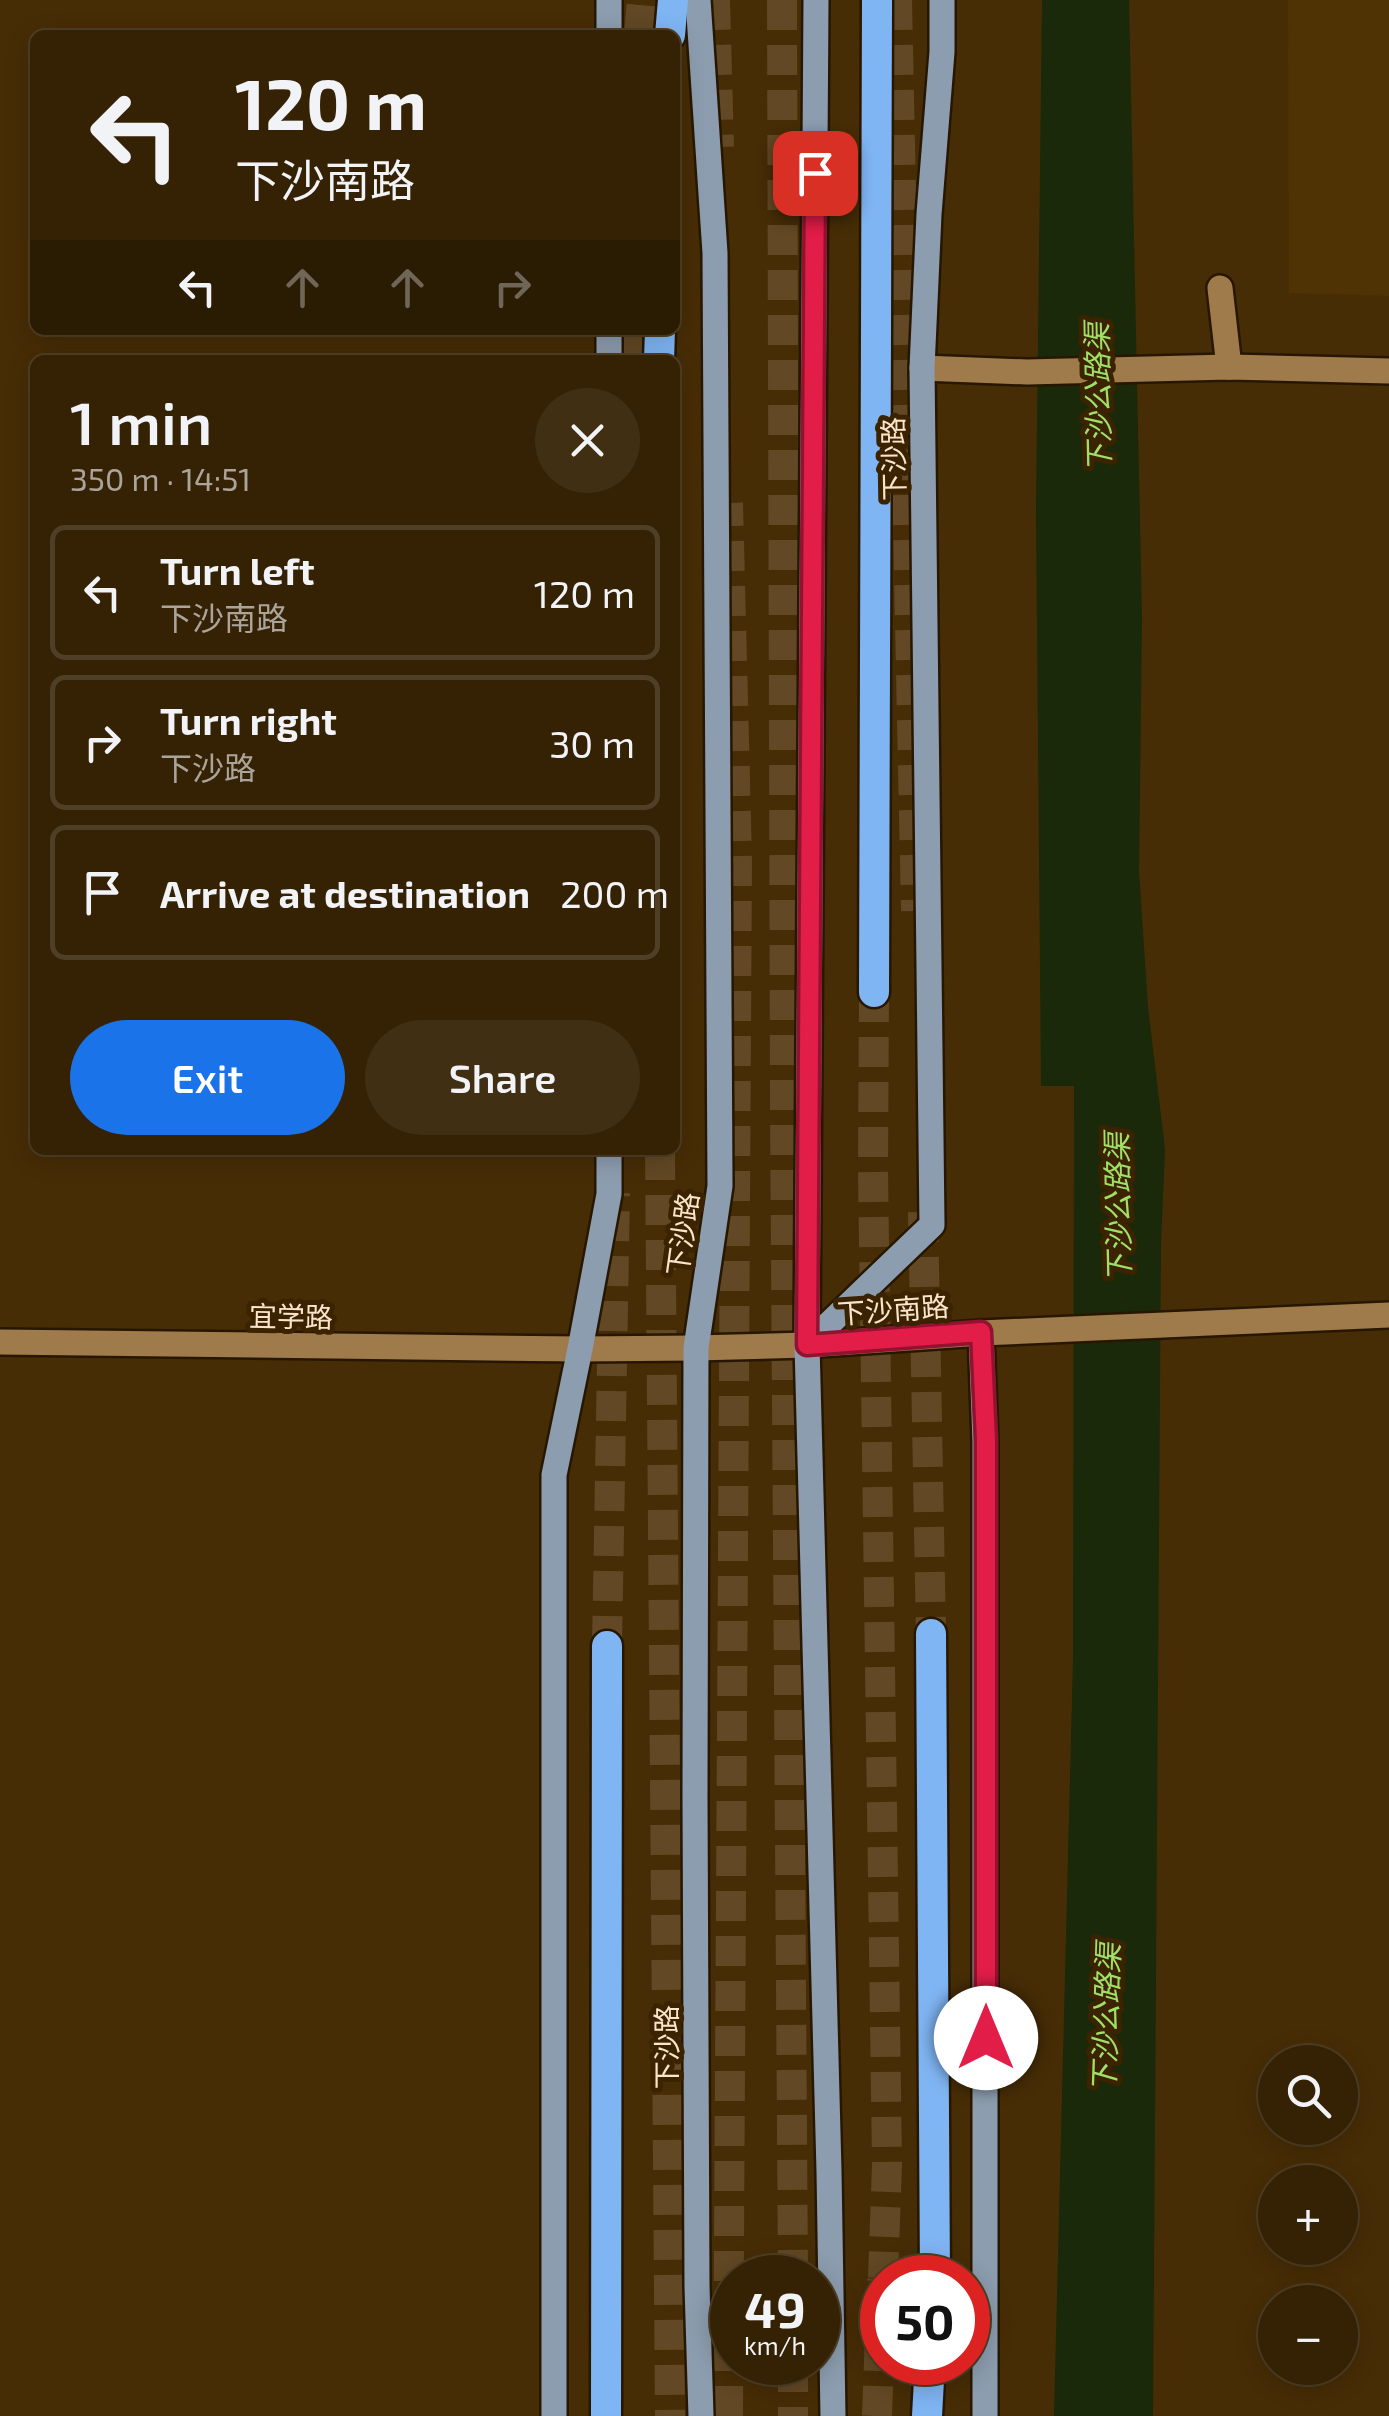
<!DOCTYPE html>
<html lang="en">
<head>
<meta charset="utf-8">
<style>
  :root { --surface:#352204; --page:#402f13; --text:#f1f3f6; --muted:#aaa49a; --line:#4f3f26; --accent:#1a73e8 }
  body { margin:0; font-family:"Exo 2","Noto Sans SC",sans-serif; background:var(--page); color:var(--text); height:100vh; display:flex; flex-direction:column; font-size:38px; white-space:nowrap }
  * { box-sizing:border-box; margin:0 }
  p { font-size:32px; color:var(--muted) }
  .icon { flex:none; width:55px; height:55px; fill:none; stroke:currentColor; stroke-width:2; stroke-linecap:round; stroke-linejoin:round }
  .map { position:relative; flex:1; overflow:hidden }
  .details { position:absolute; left:30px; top:355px; width:650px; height:800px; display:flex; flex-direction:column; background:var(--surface); border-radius:15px; box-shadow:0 5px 25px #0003,0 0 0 2px var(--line) }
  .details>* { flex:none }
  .banner { position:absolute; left:30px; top:30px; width:650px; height:305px; border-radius:15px; box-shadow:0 5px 25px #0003,0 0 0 2px var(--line); background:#352204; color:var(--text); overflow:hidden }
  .fabs { position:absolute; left:1258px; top:2045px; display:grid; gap:20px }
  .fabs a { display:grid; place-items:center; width:100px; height:100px; border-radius:50%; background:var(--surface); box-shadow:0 5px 25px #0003,0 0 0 2px var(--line); font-size:50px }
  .speed { position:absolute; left:710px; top:2255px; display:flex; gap:20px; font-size:50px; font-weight:700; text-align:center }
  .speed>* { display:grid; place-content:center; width:130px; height:130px; border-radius:50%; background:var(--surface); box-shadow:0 5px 25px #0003,0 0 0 2px var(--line); line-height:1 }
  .speed small { font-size:25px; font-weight:400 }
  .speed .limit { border:15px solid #d22; background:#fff; color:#111 }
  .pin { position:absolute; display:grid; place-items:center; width:85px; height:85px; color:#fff; margin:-42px; border-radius:20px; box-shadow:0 5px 15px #0006 }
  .me { position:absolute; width:110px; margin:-55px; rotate:0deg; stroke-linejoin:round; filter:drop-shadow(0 0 8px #0008) }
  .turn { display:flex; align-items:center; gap:35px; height:210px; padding:0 40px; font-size:45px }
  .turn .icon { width:130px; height:130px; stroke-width:2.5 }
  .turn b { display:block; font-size:70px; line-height:85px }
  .lanes { display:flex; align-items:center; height:95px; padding:0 40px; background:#0003; justify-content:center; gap:50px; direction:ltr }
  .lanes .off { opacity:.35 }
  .round { display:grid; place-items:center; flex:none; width:105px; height:105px; border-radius:52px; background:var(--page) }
  .summary { display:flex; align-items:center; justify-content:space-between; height:170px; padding:0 40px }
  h1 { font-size:60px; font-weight:600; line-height:75px }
  .primary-button { display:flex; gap:20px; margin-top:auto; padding:20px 40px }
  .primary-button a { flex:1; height:115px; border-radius:60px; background:var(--accent); color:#fff; font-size:40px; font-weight:600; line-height:115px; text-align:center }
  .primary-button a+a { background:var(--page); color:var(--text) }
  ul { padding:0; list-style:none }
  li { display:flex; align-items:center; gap:30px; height:135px; margin:0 20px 15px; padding:0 20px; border:5px solid var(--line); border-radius:15px }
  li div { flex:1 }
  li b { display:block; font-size:38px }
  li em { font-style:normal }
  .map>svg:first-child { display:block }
  .built { fill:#503304 }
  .water { fill:#19290a }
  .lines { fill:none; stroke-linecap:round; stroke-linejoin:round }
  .highway-tunnel { stroke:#624824; stroke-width:30; stroke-dasharray:30 15; stroke-linecap:butt }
  .minor-casing { stroke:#281700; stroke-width:30 }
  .major-casing { stroke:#281700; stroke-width:30 }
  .highway-casing { stroke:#281700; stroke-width:35 }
  .minor { stroke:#9f7a4a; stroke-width:25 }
  .major { stroke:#8c9daf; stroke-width:25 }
  .highway { stroke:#7fb5f3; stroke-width:30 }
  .route-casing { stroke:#92132f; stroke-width:25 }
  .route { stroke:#e11d48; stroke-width:18 }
  .labels { text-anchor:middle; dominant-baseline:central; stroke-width:10; stroke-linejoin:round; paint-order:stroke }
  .street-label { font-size:28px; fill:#f9e4cc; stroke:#3c2300 }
  .water-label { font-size:30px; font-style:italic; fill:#9fe167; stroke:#3c2300 }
</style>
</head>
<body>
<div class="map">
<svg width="1389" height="2416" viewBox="0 0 1389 2416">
  <rect width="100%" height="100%" fill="#472d06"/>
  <!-- built -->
  <polygon class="built" points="1288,0 1389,0 1389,296 1289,293"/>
  <!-- water -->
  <polygon class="water" points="1042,0 1129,0 1142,619 1139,871 1148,1007 1165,1149 1161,1243 1153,2416 1054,2416 1073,1658 1074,1086 1041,1086 1036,509"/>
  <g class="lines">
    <!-- highway-tunnel -->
    <g class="highway-tunnel">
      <polyline points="715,0 719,147"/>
      <polyline points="782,0 785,1109 793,2278"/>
      <polyline points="897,0 916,911"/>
      <polyline points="639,35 642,0"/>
      <polyline points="627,360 627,330"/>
      <polyline points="874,992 873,1171 887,2164 883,2278"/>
      <polyline points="660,1150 670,2416"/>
      <polyline points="923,1212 931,1634"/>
      <polyline points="607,1646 615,1193"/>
      <polyline points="793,2362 793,2416"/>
      <polyline points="728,2416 737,860 728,503"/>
      <polyline points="877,2416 882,2279"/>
    </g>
    <defs>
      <g id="minor">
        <polyline points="1220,288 1229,367"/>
        <polyline points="922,368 1027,372 1229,367 1389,371"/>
        <polyline points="0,1342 580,1349 696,1348 807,1345 981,1333 1389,1315"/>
      </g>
      <g id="major">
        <polyline points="698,0 715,253 720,1186 696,1348 695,1796 697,2286 701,2416"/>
        <polyline points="816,0 807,1345 829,2171 833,2416"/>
        <polyline points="609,35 609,0"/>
        <polyline points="609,360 609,330"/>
        <polyline points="981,1333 985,1441 985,2416"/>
        <polyline points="807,1345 932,1225 922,368 929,214 942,52 942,0"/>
        <polyline points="554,2416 554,1475 580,1349 609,1194 609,1150"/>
      </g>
      <g id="highway">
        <polyline points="670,35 673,0"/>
        <polyline points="659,360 660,330"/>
        <polyline points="874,992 877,0"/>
        <polyline points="931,1634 935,2278"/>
        <polyline points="606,2416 607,1646"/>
        <polyline points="927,2416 930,2362"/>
      </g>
    </defs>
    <!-- minor casing -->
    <use href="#minor" class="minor-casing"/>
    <!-- major casing -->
    <use href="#major" class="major-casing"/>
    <!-- highway casing -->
    <use href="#highway" class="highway-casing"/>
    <!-- minor -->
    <use href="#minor" class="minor"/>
    <!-- major -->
    <use href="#major" class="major"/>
    <!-- highway -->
    <use href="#highway" class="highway"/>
  </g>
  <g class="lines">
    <defs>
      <polyline id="route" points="815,173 807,1345 981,1332 986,1440 986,2038"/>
    </defs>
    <!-- route casing -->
    <use href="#route" class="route-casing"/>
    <!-- route -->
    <use href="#route" class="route"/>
  </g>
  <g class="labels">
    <!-- street labels -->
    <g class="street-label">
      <text transform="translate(893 459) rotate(-91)">下沙路</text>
      <text transform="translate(682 1234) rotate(-82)">下沙路</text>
      <text transform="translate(893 1309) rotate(-4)">下沙南路</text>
      <text transform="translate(291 1316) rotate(1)">宜学路</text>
      <text transform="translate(666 2047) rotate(-90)">下沙路</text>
    </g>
    <!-- water labels -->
    <g class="water-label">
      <text transform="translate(1097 398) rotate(-91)">下沙公路渠</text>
      <text transform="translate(1117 1208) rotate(-91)">下沙公路渠</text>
      <text transform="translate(1105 2018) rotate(-88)">下沙公路渠</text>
    </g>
  </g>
</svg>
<div class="fabs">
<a><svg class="icon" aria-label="search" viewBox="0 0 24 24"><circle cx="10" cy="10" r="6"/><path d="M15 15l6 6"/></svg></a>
<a>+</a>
<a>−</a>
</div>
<div class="speed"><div>49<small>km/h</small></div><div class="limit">50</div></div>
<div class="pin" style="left:815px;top:173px;background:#d93025"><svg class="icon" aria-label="arrive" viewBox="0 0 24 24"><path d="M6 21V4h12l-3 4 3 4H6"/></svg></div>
<svg class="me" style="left:986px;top:2038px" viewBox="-20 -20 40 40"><circle r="19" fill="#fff"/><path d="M0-13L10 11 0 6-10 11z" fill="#e11d48"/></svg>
<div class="banner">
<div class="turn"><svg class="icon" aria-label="left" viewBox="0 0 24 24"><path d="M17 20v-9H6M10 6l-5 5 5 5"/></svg><div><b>120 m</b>下沙南路</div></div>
<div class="lanes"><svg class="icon" aria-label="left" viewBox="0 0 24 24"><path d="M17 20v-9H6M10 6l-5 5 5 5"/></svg><svg class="icon off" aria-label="ahead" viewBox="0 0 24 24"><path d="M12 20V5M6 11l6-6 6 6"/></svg><svg class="icon off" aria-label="ahead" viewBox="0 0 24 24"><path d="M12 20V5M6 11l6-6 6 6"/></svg><svg class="icon off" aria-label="right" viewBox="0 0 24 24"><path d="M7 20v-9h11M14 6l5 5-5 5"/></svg></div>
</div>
<section class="details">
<div class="summary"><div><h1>1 min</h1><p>350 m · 14:51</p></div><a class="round"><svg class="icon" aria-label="close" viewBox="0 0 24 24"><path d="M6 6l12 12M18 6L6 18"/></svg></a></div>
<ul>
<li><svg class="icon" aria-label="left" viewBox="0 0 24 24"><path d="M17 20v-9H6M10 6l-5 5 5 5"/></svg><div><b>Turn left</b><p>下沙南路</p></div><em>120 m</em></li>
<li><svg class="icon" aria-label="right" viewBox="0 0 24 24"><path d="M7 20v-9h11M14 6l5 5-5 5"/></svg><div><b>Turn right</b><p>下沙路</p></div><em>30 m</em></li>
<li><svg class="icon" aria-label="arrive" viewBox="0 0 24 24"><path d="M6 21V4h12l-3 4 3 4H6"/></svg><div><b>Arrive at destination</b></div><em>200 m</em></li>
</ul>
<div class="primary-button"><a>Exit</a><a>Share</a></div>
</section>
</div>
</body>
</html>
